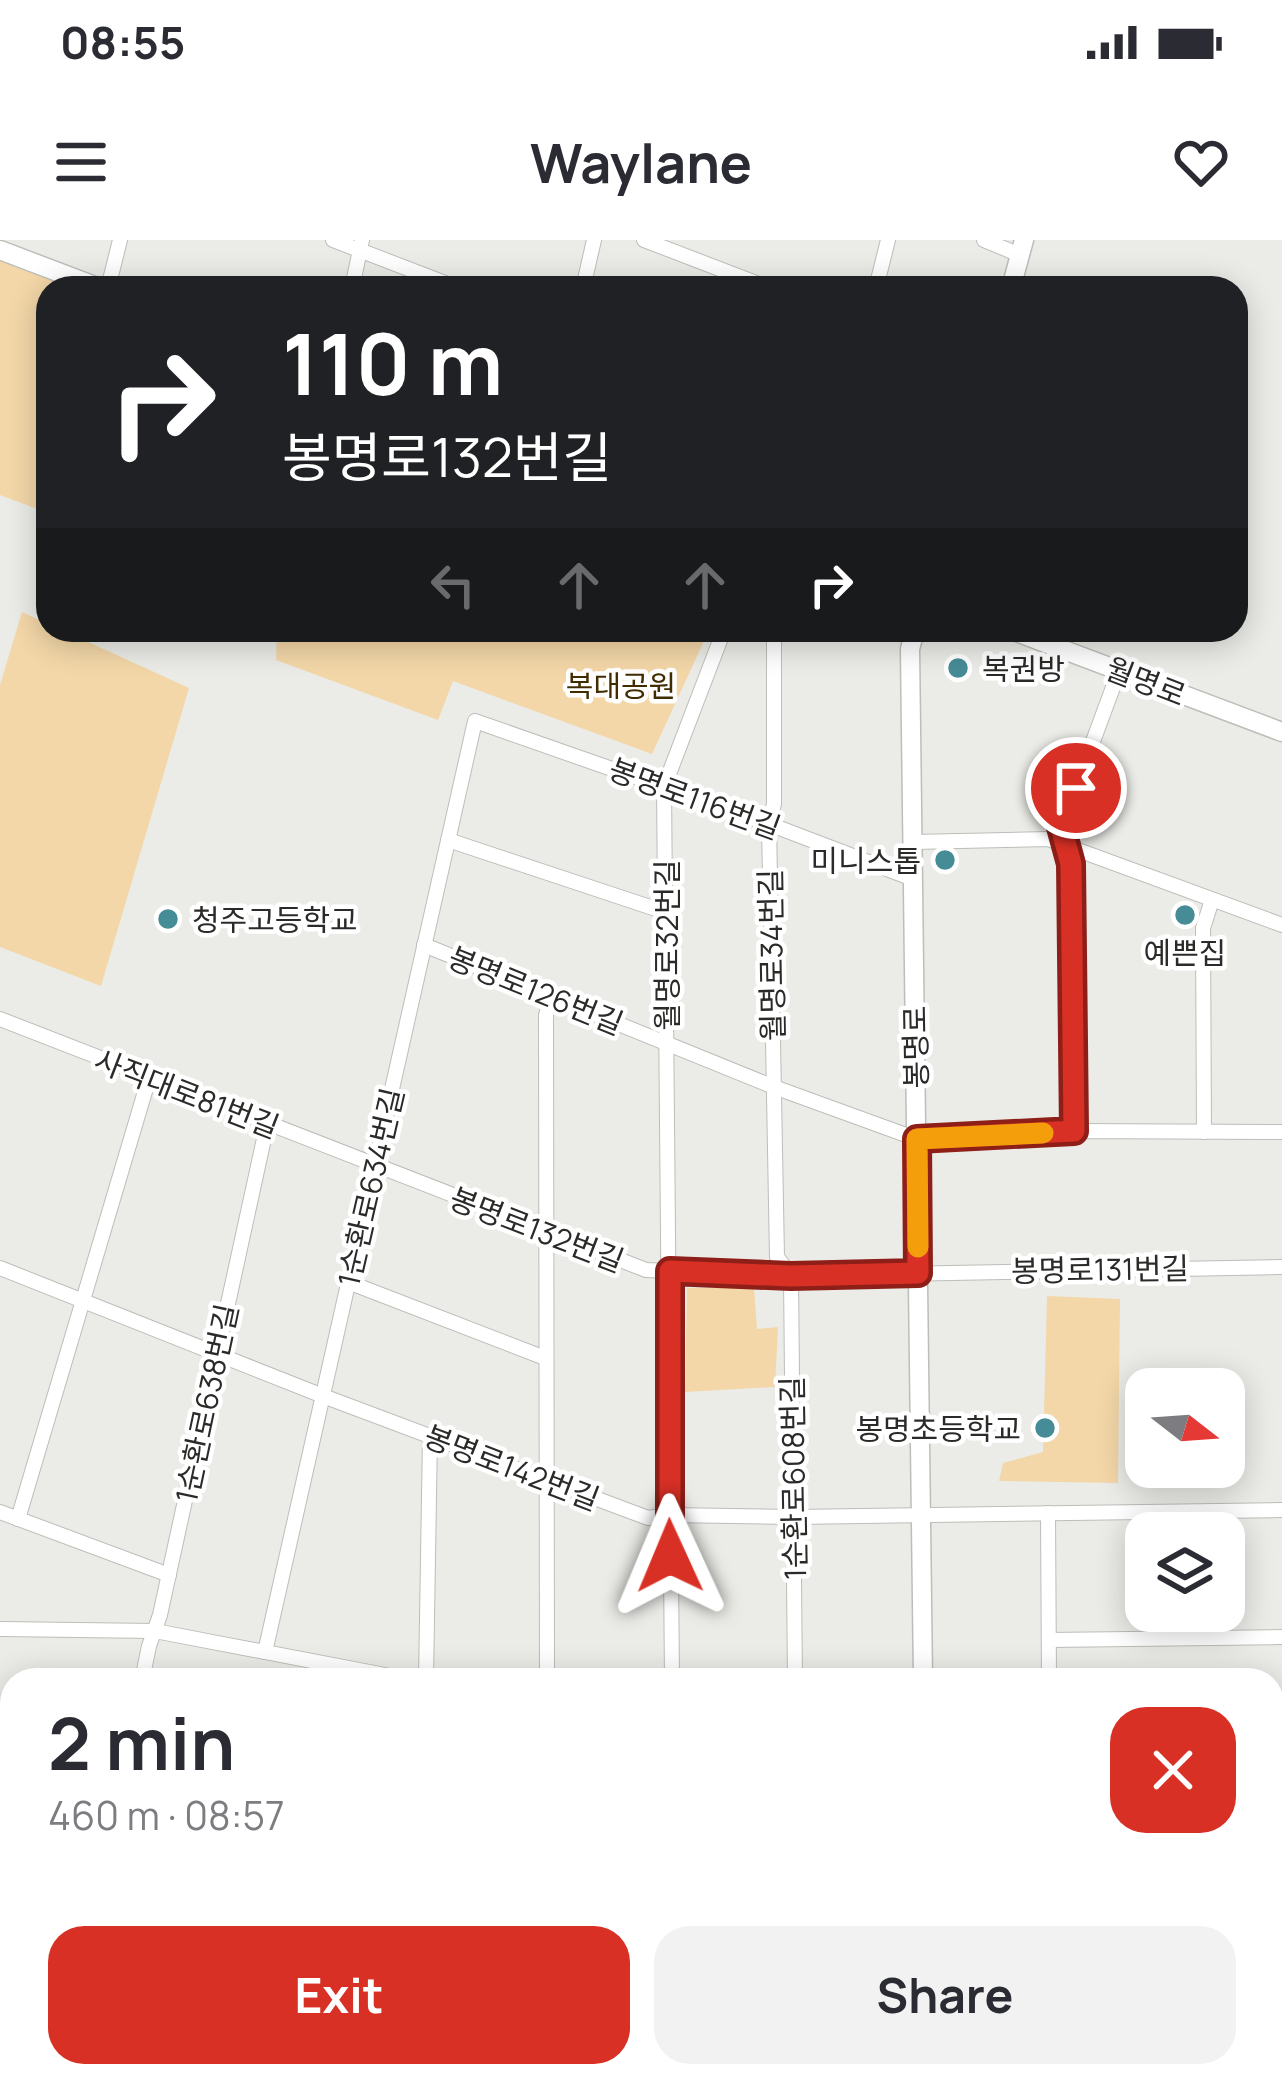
<!DOCTYPE html>
<html lang="en">
<head>
<meta charset="utf-8">
<style>
  :root { --surface:#fff; --page:#f2f2f3; --text:#2b2b33; --muted:#7c7c81; --accent:#d93025 }
  body { margin:0; font-family:Manrope,"Noto Sans KR",sans-serif; background:var(--page); color:var(--text); height:100vh; display:flex; flex-direction:column; font-size:45px; white-space:nowrap }
  * { box-sizing:border-box; margin:0 }
  p { font-size:39px; color:var(--muted) }
  .icon { flex:none; width:66px; height:66px; fill:none; stroke:currentColor; stroke-width:2; stroke-linecap:round; stroke-linejoin:round }
  .map { position:relative; flex:1; overflow:hidden }
  .panel { position:absolute; left:0px; top:1428px; width:1284px; height:420px; display:flex; flex-direction:column; background:var(--surface); border-radius:36px 36px 0 0; box-shadow:0 6px 30px #0003 }
  .panel>* { flex:none }
  .banner { position:absolute; left:36px; top:36px; width:1212px; height:366px; border-radius:36px; box-shadow:0 6px 30px #0003; background:#202124; color:#fff; overflow:hidden }
  .needle { width:78px; rotate:107deg }
  .tools { position:absolute; left:1125px; top:1128px; display:grid; gap:24px }
  .tools a { display:grid; place-items:center; width:120px; height:120px; border-radius:24px; background:var(--surface); box-shadow:0 6px 30px #0003; font-size:60px }
  .pin { position:absolute; display:grid; place-items:center; width:102px; height:102px; color:#fff; margin:-51px; border:6px solid #fff; border-radius:50%; box-shadow:0 3px 12px #0007 }
  .me { position:absolute; width:132px; margin:-66px; rotate:359deg; stroke-linejoin:round; filter:drop-shadow(0 0 9px #0008) }
  .turn { display:flex; align-items:center; gap:42px; height:252px; padding:0 48px; font-size:54px }
  .turn .icon { width:156px; height:156px; stroke-width:2.5 }
  .turn b { display:block; font-size:84px; line-height:102px }
  .lanes { display:flex; align-items:center; height:114px; padding:0 48px; background:#0003; justify-content:center; gap:60px; direction:ltr }
  .lanes .off { opacity:.35 }
  .round { display:grid; place-items:center; flex:none; width:126px; height:126px; border-radius:36px; background:var(--page) }
  .head { display:flex; align-items:center; justify-content:space-between; height:204px; padding:0 48px }
  h1 { font-size:72px; font-weight:700; line-height:90px }
  .action { display:flex; gap:24px; margin-top:auto; padding:24px 48px }
  .action a { flex:1; height:138px; border-radius:36px; background:var(--accent); color:#fff; font-size:48px; font-weight:700; line-height:138px; text-align:center }
  .action a+a { background:var(--page); color:var(--text) }
  .status { display:flex; justify-content:space-between; align-items:center; height:84px; padding:0 60px; background:var(--surface); direction:ltr }
  .status svg { height:33px; fill:currentColor }
  header { display:flex; justify-content:space-between; align-items:center; height:156px; padding:0 48px; background:var(--surface); font-size:54px; font-weight:700 }
  .map>svg:first-child { display:block }
  .green { fill:#f3d7a8 }
  .lines { fill:none; stroke-linecap:round; stroke-linejoin:round }
  .lane-casing { stroke:#bdbeb9; stroke-width:9 }
  .street-casing { stroke:#bdbeb9; stroke-width:16 }
  .secondary-casing { stroke:#bdbeb9; stroke-width:21 }
  .lane { stroke:#fff; stroke-width:6 }
  .street { stroke:#fff; stroke-width:14 }
  .secondary { stroke:#fff; stroke-width:18 }
  .route-casing { stroke:#8d1f18; stroke-width:30 }
  .route { stroke:#d93025; stroke-width:21 }
  .slow { stroke:#f59e0b; stroke-width:21 }
  .poi-dot { fill:#468c96; stroke:#fff; stroke-width:4.5 }
  .labels { text-anchor:middle; dominant-baseline:central; stroke-width:9; stroke-linejoin:round; paint-order:stroke }
  .poi-label { font-size:30px; fill:#2a2a28; stroke:#fff; text-anchor:start }
  .street-label { font-size:30px; fill:#2a2a28; stroke:#fff }
  .park-label { font-size:30px; fill:#412c00; stroke:#fff }
</style>
</head>
<body>
<div class="status"><b>08:55</b><svg viewBox="0 0 49 12"><path d="M0 12V9h3v3zM5 12V6h3v6zM10 12V3h3v9zM15 12V0h3v12zM26 1h20v11H26zM47 4h2v5h-2z"/></svg></div>
<header><svg class="icon" aria-label="menu" viewBox="0 0 24 24"><path d="M4 6h16M4 12h16M4 18h16"/></svg>Waylane<svg class="icon" aria-label="heart" viewBox="0 0 24 24"><path d="M12 20l-8-8c-3-5 5-10 8-4 3-6 11-1 8 4z"/></svg></header>
<div class="map">
<svg width="1282" height="1848" viewBox="0 0 1282 1848">
  <rect width="100%" height="100%" fill="#ebece7"/>
  <!-- green -->
  <g class="green">
    <polygon points="0,18 79,48 48,48 48,273 0,255"/>
    <polygon points="22,372 48,384 48,390 62,390 189,448 101,746 0,707 0,445"/>
    <polygon points="277,390 709,390 652,514 453,441 438,480 276,420"/>
    <polygon points="687,1048 754,1048 757,1089 778,1087 775,1147 685,1152"/>
    <polygon points="1047,1056 1120,1059 1118,1243 999,1241 1003,1223 1043,1212"/>
  </g>
  <g class="lines">
    <defs>
      <polyline id="lane" points="82,1848 96,1838"/>
      <g id="street">
        <polyline points="333,0 458,48"/>
        <polyline points="644,0 769,48"/>
        <polyline points="984,0 1020,15"/>
        <polyline points="108,48 120,0"/>
        <polyline points="352,48 362,0"/>
        <polyline points="583,48 594,0"/>
        <polyline points="876,48 888,0"/>
        <polyline points="774,390 774,564 769,584 777,1017 791,1036 795,1440"/>
        <polyline points="448,600 665,672"/>
        <polyline points="913,602 1048,599 1282,685"/>
        <polyline points="424,705 774,847 917,899 1074,891 1282,892"/>
        <polyline points="0,779 646,1030 791,1036 1282,1027"/>
        <polyline points="1074,891 1071,624 1061,588 1119,431"/>
        <polyline points="1204,892 1203,688 1212,660"/>
        <polyline points="0,1028 323,1156 648,1278 669,1275 793,1277 1282,1270"/>
        <polyline points="348,1042 545,1118"/>
        <polyline points="0,1272 169,1335"/>
        <polyline points="1048,1273 1049,1440"/>
        <polyline points="18,1279 149,838"/>
        <polyline points="0,1389 155,1391 411,1440"/>
        <polyline points="1049,1400 1282,1397"/>
        <polyline points="265,1412 475,481 769,584 913,639"/>
        <polyline points="142,1440 149,1406 160,1375 267,885"/>
        <polyline points="426,1440 430,1196"/>
        <polyline points="547,1440 546,775 551,756"/>
        <polyline points="672,1440 664,547 724,390"/>
        <polyline points="1272,1513 1282,1512"/>
        <polyline points="1272,1624 1282,1624"/>
        <polyline points="0,1700 12,1716"/>
        <polyline points="1272,1735 1282,1735"/>
        <polyline points="0,1743 12,1737"/>
        <polyline points="98,1836 107,1848"/>
        <polyline points="261,1836 270,1848"/>
        <polyline points="413,1836 421,1848"/>
        <polyline points="474,1836 501,1848"/>
        <polyline points="1057,1836 1059,1848"/>
        <polyline points="672,1848 677,1836"/>
      </g>
      <g id="secondary">
        <polyline points="0,10 100,48"/>
        <polyline points="1011,48 1024,0"/>
        <polyline points="915,390 910,409 923,1440"/>
        <polyline points="1011,390 1282,492"/>
        <polyline points="0,1544 12,1545"/>
        <polyline points="816,1836 829,1848"/>
        <polyline points="927,1848 928,1836"/>
      </g>
    </defs>
    <!-- lane casing -->
    <use href="#lane" class="lane-casing"/>
    <!-- street casing -->
    <use href="#street" class="street-casing"/>
    <!-- secondary casing -->
    <use href="#secondary" class="secondary-casing"/>
    <!-- lane -->
    <use href="#lane" class="lane"/>
    <!-- street -->
    <use href="#street" class="street"/>
    <!-- secondary -->
    <use href="#secondary" class="secondary"/>
  </g>
  <g class="lines">
    <defs>
      <polyline id="route" points="670,1316 670,1031 791,1036 918,1033 917,899 1074,891 1071,624 1061,587 1076,548"/>
    </defs>
    <!-- route casing -->
    <use href="#route" class="route-casing"/>
    <!-- route -->
    <use href="#route" class="route"/>
    <!-- slow -->
    <polyline class="slow" points="918,1007 917,899 1043,893"/>
  </g>
  <!-- markers -->
  <g class="poi-dot">
    <circle cx="958" cy="428" r="12"/>
    <circle cx="945" cy="620" r="12"/>
    <circle cx="1185" cy="675" r="12"/>
    <circle cx="168" cy="679" r="12"/>
    <circle cx="1045" cy="1188" r="12"/>
  </g>
  <g class="labels">
    <!-- poi labels -->
    <g class="poi-label">
      <text x="982" y="428">복권방</text>
      <text x="921" y="620" text-anchor="end">미니스톱</text>
      <text x="192" y="679">청주고등학교</text>
      <text x="1185" y="712" text-anchor="middle">예쁜집</text>
      <text x="1021" y="1188" text-anchor="end">봉명초등학교</text>
    </g>
    <!-- street labels -->
    <g class="street-label">
      <text transform="translate(1146 441) rotate(21)">월명로</text>
      <text transform="translate(695 558) rotate(20)">봉명로116번길</text>
      <text transform="translate(666 705) rotate(-90)">월명로32번길</text>
      <text transform="translate(771 715) rotate(-91)">월명로34번길</text>
      <text transform="translate(536 750) rotate(22)">봉명로126번길</text>
      <text transform="translate(915 807) rotate(-91)">봉명로</text>
      <text transform="translate(187 853) rotate(21)">사직대로81번길</text>
      <text transform="translate(370 947) rotate(-77)">1순환로634번길</text>
      <text transform="translate(537 989) rotate(21)">봉명로132번길</text>
      <text transform="translate(1100 1029) rotate(-1)">봉명로131번길</text>
      <text transform="translate(206 1163) rotate(-78)">1순환로638번길</text>
      <text transform="translate(512 1227) rotate(21)">봉명로142번길</text>
      <text transform="translate(793 1238) rotate(-91)">1순환로608번길</text>
    </g>
    <!-- park labels -->
    <g class="park-label">
      <text x="621" y="445">복대공원</text>
    </g>
  </g>
</svg>
<div class="tools">
<a><svg class="needle" viewBox="-14 -14 28 28"><path d="M0-13l5 13h-10z" fill="#e53935"/><path d="M0 13l5-13h-10z" fill="#7c7c81"/></svg></a>
<a><svg class="icon" aria-label="layers" viewBox="0 0 24 24"><path d="M12 4l9 5-9 5-9-5zM3 14l9 5 9-5"/></svg></a>
</div>
<div class="pin" style="left:1076px;top:548px;background:#d93025"><svg class="icon" aria-label="arrive" viewBox="0 0 24 24"><path d="M6 21V4h12l-3 4 3 4H6"/></svg></div>
<svg class="me" style="left:670px;top:1316px" viewBox="-20 -20 40 40"><path d="M0-17L14 15 0 8-14 15z" fill="#d93025" stroke="#fff" stroke-width="4"/></svg>
<div class="banner">
<div class="turn"><svg class="icon" aria-label="right" viewBox="0 0 24 24"><path d="M7 20v-9h11M14 6l5 5-5 5"/></svg><div><b>110 m</b>봉명로132번길</div></div>
<div class="lanes"><svg class="icon off" aria-label="left" viewBox="0 0 24 24"><path d="M17 20v-9H6M10 6l-5 5 5 5"/></svg><svg class="icon off" aria-label="ahead" viewBox="0 0 24 24"><path d="M12 20V5M6 11l6-6 6 6"/></svg><svg class="icon off" aria-label="ahead" viewBox="0 0 24 24"><path d="M12 20V5M6 11l6-6 6 6"/></svg><svg class="icon" aria-label="right" viewBox="0 0 24 24"><path d="M7 20v-9h11M14 6l5 5-5 5"/></svg></div>
</div>
<section class="panel">
<div class="head"><div><h1>2 min</h1><p>460 m · 08:57</p></div><a class="round" style="background:#d93025;color:#fff"><svg class="icon" aria-label="close" viewBox="0 0 24 24"><path d="M6 6l12 12M18 6L6 18"/></svg></a></div>
<div class="action"><a>Exit</a><a>Share</a></div>
</section>
</div>
</body>
</html>
